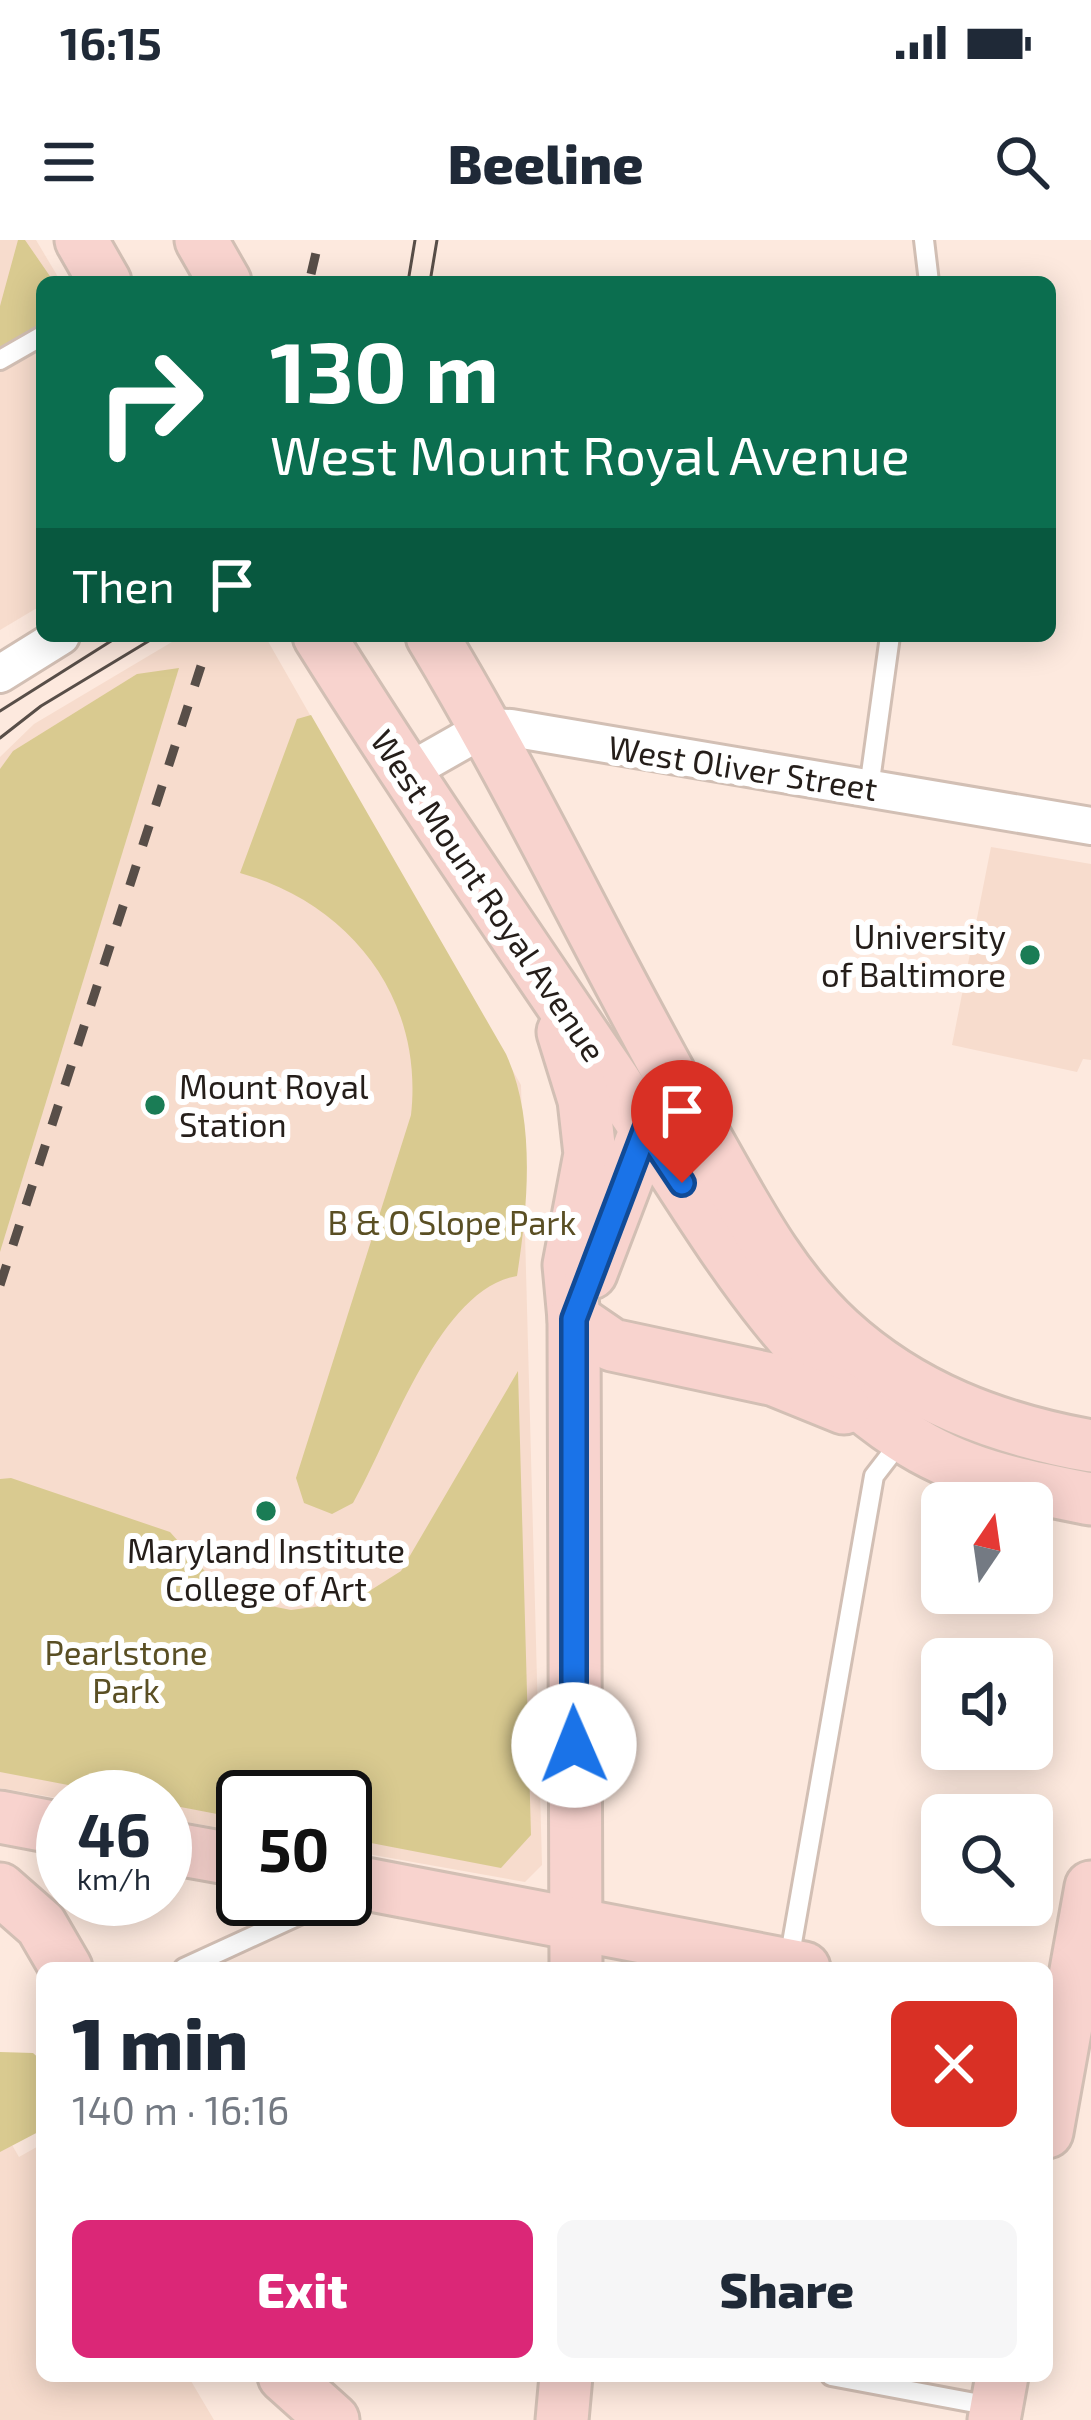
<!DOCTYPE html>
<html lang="en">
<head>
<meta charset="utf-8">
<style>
  :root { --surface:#fff; --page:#f6f6f7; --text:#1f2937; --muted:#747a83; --accent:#db2777 }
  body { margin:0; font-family:"Exo 2",sans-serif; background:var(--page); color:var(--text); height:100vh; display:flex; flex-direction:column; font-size:45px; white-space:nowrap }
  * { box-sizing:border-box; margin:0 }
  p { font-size:39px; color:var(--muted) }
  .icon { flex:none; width:66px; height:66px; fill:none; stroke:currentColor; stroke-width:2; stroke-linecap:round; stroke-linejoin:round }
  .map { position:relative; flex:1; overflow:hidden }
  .drawer { position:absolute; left:36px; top:1722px; width:1017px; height:420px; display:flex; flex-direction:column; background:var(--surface); border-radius:18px; box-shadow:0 6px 30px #0003 }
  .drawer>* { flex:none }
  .banner { position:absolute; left:36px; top:36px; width:1020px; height:366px; border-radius:18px; box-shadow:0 6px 30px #0003; background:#0b6e4f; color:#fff; overflow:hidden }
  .needle { width:78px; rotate:13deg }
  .fabs { position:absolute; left:921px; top:1242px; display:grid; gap:24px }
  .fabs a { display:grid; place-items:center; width:132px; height:132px; border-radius:18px; background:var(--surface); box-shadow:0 6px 30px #0003; font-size:60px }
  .speed { position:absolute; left:36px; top:1530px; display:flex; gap:24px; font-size:60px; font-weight:700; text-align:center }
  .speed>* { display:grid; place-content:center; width:156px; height:156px; border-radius:50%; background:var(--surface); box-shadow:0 6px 30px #0003; line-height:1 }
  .speed small { font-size:30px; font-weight:400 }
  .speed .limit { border:6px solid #111; border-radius:18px; background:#fff; color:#111 }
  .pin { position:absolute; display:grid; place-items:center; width:102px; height:102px; color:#fff; margin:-123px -51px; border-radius:50% 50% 50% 0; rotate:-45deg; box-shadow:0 0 12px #0007 }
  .pin .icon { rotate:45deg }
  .me { position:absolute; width:132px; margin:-66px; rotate:359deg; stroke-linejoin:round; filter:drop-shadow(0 0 9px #0008) }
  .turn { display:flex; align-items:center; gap:42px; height:252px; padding:0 36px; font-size:54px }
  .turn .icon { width:156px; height:156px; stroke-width:2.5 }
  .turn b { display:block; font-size:84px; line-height:102px }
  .then { display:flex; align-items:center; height:114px; padding:0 36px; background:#0003; gap:24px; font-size:45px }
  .round { display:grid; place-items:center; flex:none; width:126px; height:126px; border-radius:18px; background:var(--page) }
  .head { display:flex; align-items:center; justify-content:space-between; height:204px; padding:0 36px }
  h1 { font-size:72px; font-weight:800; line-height:90px }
  .cta { display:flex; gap:24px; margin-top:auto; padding:24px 36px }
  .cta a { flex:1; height:138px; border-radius:18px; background:var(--accent); color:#fff; font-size:48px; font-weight:800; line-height:138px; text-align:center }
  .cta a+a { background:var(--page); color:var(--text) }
  .status { display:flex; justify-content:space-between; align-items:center; height:84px; padding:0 60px; background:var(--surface); direction:ltr }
  .status svg { height:33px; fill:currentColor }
  header { display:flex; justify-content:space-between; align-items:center; height:156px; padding:0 36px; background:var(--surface); font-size:54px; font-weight:800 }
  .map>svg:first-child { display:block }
  .built { fill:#f7dccd }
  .green { fill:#d9ca90 }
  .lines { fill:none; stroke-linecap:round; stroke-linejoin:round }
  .service-casing { stroke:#d2bfb4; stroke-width:24 }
  .minor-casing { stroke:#d2bfb4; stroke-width:42 }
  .secondary-casing { stroke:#d2bfb4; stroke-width:57 }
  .service { stroke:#fff; stroke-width:18 }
  .minor { stroke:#fff; stroke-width:36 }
  .secondary { stroke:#f8d3ce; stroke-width:51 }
  .tram { stroke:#584e48; stroke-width:3 }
  .rail { stroke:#584e48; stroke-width:9; stroke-dasharray:21 21; stroke-linecap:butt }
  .route-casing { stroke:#114b97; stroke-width:30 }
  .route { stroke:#1a73e8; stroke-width:21 }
  .poi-dot { fill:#1a7c55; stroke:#fff; stroke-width:4.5 }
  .labels { text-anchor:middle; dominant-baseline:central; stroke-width:12; stroke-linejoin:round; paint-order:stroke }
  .street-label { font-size:33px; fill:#251e1a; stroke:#fff }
  .poi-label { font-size:33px; fill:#251e1a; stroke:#fff; text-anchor:end }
  .park-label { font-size:33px; fill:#5a4f24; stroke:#fff }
</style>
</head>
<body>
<div class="status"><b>16:15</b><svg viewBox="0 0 49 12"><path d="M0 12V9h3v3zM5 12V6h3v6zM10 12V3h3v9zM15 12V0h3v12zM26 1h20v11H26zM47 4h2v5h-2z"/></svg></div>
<header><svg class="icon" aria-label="menu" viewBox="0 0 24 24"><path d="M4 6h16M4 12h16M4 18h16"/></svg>Beeline<svg class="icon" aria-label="search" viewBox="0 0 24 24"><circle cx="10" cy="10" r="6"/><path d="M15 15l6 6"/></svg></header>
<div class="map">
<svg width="1091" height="2180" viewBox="0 0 1091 2180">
  <rect width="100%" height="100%" fill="#fde9de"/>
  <!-- built -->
  <g class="built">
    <polygon points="0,0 36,0 61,42 42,42 42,365 0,390"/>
    <polygon points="182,396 265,396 521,845 542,1625 525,1642 345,1610 345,1557 243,1557 243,1592 165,1578 165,1557 63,1559 0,1548 0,517 34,484"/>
    <polygon points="991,607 1091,624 1091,820 1083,819 1077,832 952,805"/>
    <polygon points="8,1898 19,1917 42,1904 42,2136 188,2136 214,2180 0,2180 0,1903"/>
  </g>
  <!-- green -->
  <g class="green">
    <polygon points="18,0 25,0 54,42 42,42 42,83 0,109 0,66"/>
    <polygon points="179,428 0,1012 0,529 13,511 137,434"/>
    <path d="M311 475 506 814C536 879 528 966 517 1036 438 1049 390 1200 353 1263L332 1274 304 1263 296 1238 411 875C424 759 351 664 240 633L297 479Z"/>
    <polygon points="518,1131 531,1595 501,1628 345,1598 345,1557 243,1557 243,1579 165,1564 165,1557 131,1557 0,1532 0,1239 11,1238 170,1292 219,1347 256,1363 291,1370 352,1362 401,1331"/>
    <polygon points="0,1812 33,1813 42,1821 42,1890 0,1912"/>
  </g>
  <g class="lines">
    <defs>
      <g id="service">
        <polyline points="924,0 929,42"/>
        <polyline points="0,120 42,96"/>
        <polyline points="869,548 890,396"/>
        <polyline points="789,1720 874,1236 901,1201"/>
        <polyline points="184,1728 334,1659"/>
        <polyline points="831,2136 991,2166"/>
      </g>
      <g id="minor">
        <polyline points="0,434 61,396"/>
        <polyline points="406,533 487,487 511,488 1091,586"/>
      </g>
      <g id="secondary">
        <polyline points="81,0 105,42"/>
        <polyline points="201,0 225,42"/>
        <path d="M319 396C418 554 523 706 627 860 709 980 778 1114 903 1196 961 1235 1024 1246 1091 1259"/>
        <path d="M432 396C529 557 607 727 701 890 742 961 778 1035 839 1091 911 1157 997 1189 1091 1206"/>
        <polyline points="563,792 584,860 590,914 569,1025 574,1079 576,1728"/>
        <polyline points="591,1033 646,889 648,865"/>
        <polyline points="574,1079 612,1105 775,1140 844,1168"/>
        <polyline points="0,1577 63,1589"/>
        <polyline points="165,1607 243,1621"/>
        <polyline points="345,1640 804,1728"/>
        <polyline points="0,1649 41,1685 66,1728"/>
        <polyline points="1047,1892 1091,1647"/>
        <polyline points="284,2136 333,2180"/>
        <polyline points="562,2180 566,2136"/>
        <polyline points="994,2180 1002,2136"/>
      </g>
    </defs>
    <!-- service casing -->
    <use href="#service" class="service-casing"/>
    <!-- minor casing -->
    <use href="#minor" class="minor-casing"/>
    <!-- secondary casing -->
    <use href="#secondary" class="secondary-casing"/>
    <!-- service -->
    <use href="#service" class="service"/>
    <!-- minor -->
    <use href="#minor" class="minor"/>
    <!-- secondary -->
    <use href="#secondary" class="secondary"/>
    <!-- tram -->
    <g class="tram">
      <polyline points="408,42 415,0"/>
      <polyline points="430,42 437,0"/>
      <polyline points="0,471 119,396"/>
      <polyline points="0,498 41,466 157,396"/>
    </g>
    <!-- rail -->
    <g class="rail">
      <polyline points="311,34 319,0"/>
      <polyline points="0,1045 201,426"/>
    </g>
  </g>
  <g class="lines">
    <defs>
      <polyline id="route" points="574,1505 574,1079 646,889 682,943"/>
    </defs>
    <!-- route casing -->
    <use href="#route" class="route-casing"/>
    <!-- route -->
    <use href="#route" class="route"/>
  </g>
  <!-- markers -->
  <g class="poi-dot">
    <circle cx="1030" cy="715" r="12"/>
    <circle cx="155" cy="865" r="12"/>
    <circle cx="266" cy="1271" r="12"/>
  </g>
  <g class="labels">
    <!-- street labels -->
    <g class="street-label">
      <text transform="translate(743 527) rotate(9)">West Oliver Street</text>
      <text transform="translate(489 655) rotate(56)">West Mount Royal Avenue</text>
    </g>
    <!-- poi labels -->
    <g class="poi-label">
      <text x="1006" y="696">University<tspan x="1006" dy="38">of Baltimore</tspan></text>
      <text x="179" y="846" text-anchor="start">Mount Royal<tspan x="179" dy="38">Station</tspan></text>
      <text x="266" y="1310" text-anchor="middle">Maryland Institute<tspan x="266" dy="38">College of Art</tspan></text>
    </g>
    <!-- park labels -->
    <g class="park-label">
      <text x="452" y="982">B &amp; O Slope Park</text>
      <text x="126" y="1412">Pearlstone<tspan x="126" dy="38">Park</tspan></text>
    </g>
  </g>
</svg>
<div class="fabs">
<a><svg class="needle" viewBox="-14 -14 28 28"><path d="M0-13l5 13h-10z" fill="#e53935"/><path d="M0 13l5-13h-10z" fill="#747a83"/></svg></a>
<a><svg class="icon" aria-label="sound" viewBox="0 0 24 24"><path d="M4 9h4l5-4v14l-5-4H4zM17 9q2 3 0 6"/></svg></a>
<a><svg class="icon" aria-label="search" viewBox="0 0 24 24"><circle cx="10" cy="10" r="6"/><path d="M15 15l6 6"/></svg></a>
</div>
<div class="speed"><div>46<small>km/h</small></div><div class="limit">50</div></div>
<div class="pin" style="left:682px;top:943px;background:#d93025"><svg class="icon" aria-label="arrive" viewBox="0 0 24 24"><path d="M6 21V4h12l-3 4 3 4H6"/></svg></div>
<svg class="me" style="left:574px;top:1505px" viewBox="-20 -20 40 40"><circle r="19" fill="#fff"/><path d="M0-13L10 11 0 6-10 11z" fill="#1a73e8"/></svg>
<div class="banner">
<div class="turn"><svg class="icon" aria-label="right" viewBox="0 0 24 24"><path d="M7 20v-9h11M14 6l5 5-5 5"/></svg><div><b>130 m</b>West Mount Royal Avenue</div></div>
<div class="then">Then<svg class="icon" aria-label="arrive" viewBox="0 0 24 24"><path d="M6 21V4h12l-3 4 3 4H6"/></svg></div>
</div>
<section class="drawer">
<div class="head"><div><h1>1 min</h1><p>140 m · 16:16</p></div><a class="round" style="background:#d93025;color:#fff"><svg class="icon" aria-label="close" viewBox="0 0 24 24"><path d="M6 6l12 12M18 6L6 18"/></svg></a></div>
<div class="cta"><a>Exit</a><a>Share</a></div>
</section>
</div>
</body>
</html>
